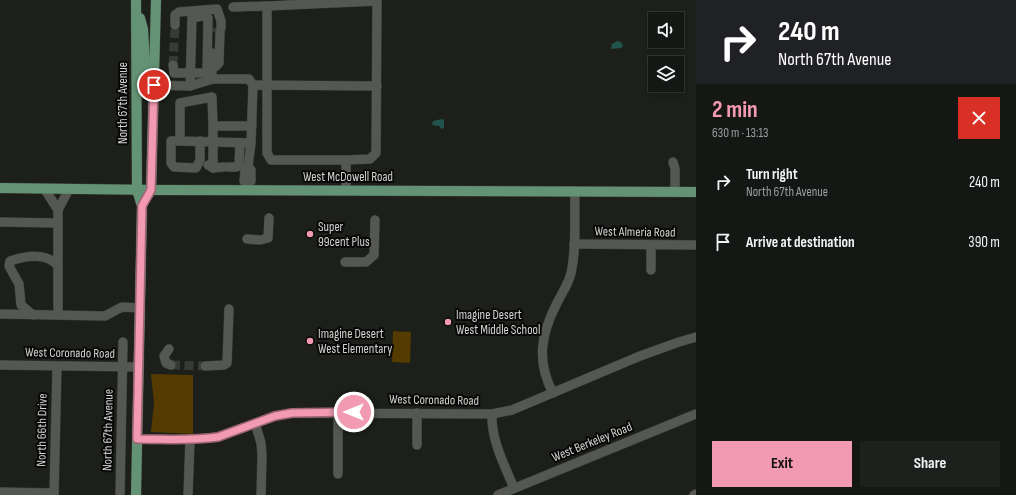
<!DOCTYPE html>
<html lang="en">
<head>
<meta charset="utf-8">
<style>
  :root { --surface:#151714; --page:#1e201d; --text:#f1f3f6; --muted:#9d9fa0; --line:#343634; --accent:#f19ab1 }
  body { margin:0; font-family:"Sofia Sans Condensed",sans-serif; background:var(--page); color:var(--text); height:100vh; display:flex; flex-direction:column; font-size:15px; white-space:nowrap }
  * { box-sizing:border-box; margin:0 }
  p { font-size:13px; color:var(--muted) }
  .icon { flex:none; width:22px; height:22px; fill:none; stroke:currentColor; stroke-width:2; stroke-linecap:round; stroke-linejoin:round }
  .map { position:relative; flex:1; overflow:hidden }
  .drawer { display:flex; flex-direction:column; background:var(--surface); width:320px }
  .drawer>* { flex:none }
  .top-card { background:#202124; color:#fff; overflow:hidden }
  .fabs { position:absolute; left:648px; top:12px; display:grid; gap:8px }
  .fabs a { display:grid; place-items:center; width:36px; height:36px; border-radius:0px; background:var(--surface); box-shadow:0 2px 6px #0003,0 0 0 1px var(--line); font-size:20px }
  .pin { position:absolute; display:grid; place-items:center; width:34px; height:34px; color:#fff; margin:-17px; border:2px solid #fff; border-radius:50%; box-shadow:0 1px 4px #0007 }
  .me { position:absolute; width:44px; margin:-22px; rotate:270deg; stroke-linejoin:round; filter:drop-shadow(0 0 3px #0008) }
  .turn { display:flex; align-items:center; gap:14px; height:84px; padding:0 16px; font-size:18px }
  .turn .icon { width:52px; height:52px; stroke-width:2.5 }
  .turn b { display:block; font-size:28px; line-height:34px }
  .round { display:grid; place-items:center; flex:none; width:42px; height:42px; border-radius:0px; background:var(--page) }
  .overview { display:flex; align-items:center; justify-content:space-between; height:68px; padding:0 16px }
  h1 { font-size:24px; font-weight:700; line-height:30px; color:var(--accent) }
  .cta { display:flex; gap:8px; margin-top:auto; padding:8px 16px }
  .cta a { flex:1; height:46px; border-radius:0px; background:var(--accent); color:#111; font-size:16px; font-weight:700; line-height:46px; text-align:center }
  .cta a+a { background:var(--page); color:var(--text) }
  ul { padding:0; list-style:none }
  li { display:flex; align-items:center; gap:12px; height:60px; padding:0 16px }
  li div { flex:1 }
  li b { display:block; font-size:15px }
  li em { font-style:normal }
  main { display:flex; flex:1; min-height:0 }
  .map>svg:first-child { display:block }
  .green { fill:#563b00 }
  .water { fill:#21544c }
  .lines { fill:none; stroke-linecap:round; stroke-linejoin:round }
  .minor-tunnel { stroke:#373a35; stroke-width:9; stroke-dasharray:9 4.5; stroke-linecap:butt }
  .minor-casing { stroke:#383a36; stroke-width:10 }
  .major-casing { stroke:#383a36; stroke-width:11 }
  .minor { stroke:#555852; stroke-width:9 }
  .major { stroke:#639274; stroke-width:10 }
  .route-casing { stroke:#9d6473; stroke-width:10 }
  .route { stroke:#f19ab1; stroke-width:7 }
  .poi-dot { fill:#f19ab1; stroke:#070807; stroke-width:1.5 }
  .labels { text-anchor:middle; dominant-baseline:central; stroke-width:4; stroke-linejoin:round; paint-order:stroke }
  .street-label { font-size:13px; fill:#d2d4d0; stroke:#070807 }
  .poi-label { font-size:13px; fill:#d2d4d0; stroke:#070807; text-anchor:start }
</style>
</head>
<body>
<main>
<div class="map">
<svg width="696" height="495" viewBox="0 0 696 495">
  <rect width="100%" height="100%" fill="#1c1f1a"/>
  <!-- green -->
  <g class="green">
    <polygon points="393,331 411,332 410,363 392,362"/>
    <polygon points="151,374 193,375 193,434 151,432 154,403"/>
  </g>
  <!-- water -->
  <g class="water">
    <polygon points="617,41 621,42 623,46 621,48 611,49 612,44"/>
    <polygon points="442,119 444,120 444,128 442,129 439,126 432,125 433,121"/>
  </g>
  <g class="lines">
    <!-- minor-tunnel -->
    <g class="minor-tunnel">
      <polyline points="213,32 213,28"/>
      <polyline points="173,65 175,25"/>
      <polyline points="171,365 205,366"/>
    </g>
    <defs>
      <g id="minor">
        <polyline points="233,7 267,6"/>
        <polyline points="175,25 175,15 179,12 217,9 221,21 221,28"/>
        <polyline points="212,53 211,61 215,67 219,63 220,32"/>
        <polyline points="173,65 174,73 212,73"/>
        <polyline points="154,85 190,86 213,79 249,79 253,85"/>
        <polyline points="190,86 192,18 202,16 208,18 207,72"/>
        <polyline points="213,126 213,168"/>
        <polyline points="180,141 171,141 171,163 174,167 196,168 200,160 200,141"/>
        <polyline points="251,143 180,141 180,103 212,97 213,126 252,126"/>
        <polyline points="346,160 370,159 376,153 377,1 267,6 267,153 271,160 346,160 346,190"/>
        <polyline points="673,162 675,169 675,192"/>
        <polyline points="208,165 213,168 224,167"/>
        <polyline points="248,166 251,143 253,85 377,86"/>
        <polyline points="228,167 237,167 239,163 240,143"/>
        <polyline points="248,184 251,181 251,170 248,166 245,170 244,181 248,184 249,190"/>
        <polyline points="44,188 58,210 69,189"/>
        <polyline points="58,210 58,315"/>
        <polyline points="0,222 58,223"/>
        <polyline points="247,239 260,240 268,238 269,218"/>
        <polyline points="574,244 696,245"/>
        <polyline points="651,246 651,270"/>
        <polyline points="345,262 366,262 374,255 375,220"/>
        <polyline points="0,314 105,316 122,307 140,308"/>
        <path d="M33 315 21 305 19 284 9 266 10 261C26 256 46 252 58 266"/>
        <polyline points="169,349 164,356 166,363 171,365"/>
        <polyline points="0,365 139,367"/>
        <polyline points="205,366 224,365 227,363 229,309"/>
        <path d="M553 393C536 361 541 334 557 303 562 293 569 283 571 273 577 247 574 217 575 191"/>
        <polyline points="338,413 338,474"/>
        <path d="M492 414C491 440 504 464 514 488"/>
        <polyline points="255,423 261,443 262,455 261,495"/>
        <path d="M137 439C164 439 191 441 218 437L275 416 292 413 492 414 512 410 640 356 679 342 696 337"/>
        <polyline points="417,445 417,413"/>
        <polyline points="0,492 54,493"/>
        <polyline points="54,495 57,366"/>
        <polyline points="120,495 123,342"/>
        <polyline points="188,495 190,440"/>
        <polyline points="498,495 696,414"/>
        <polyline points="694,495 696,494"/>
      </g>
      <g id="major">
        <polyline points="136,0 137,190 142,206 136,495"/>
        <polyline points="140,18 143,29 146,78 147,81 154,85"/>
        <polyline points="0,188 160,190 696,192"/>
        <polyline points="148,195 151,190 156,0"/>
      </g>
    </defs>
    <!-- minor casing -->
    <use href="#minor" class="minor-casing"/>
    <!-- major casing -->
    <use href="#major" class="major-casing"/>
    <!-- minor -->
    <use href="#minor" class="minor"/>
    <!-- major -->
    <use href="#major" class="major"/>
  </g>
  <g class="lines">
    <defs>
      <path id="route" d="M154 85 151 190 142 206 137 439C164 439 191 441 218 437L275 416 292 413 354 412"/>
    </defs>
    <!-- route casing -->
    <use href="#route" class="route-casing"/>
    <!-- route -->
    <use href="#route" class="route"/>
  </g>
  <!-- markers -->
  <g class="poi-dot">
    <circle cx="310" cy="234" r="4"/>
    <circle cx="448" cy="322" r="4"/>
    <circle cx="310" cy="341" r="4"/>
  </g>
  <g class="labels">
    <!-- street labels -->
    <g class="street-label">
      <text transform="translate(123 103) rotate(-90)">North 67th Avenue</text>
      <text x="348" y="177">West McDowell Road</text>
      <text transform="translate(635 232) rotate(1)">West Almeria Road</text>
      <text transform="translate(70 353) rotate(1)">West Coronado Road</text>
      <text transform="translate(434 400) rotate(1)">West Coronado Road</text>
      <text transform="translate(42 430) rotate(-89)">North 66th Drive</text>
      <text transform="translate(108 430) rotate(-89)">North 67th Avenue</text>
      <text transform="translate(592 442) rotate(-22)">West Berkeley Road</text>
    </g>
    <!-- poi labels -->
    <g class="poi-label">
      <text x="318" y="227">Super<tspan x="318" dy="15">99cent Plus</tspan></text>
      <text x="456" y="315">Imagine Desert<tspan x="456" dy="15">West Middle School</tspan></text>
      <text x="318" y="334">Imagine Desert<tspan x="318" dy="15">West Elementary</tspan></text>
    </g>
  </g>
</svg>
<div class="fabs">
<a><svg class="icon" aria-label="sound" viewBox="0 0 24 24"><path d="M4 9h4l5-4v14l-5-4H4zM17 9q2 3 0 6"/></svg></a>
<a><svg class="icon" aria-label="layers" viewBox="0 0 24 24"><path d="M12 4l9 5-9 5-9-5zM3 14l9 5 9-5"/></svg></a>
</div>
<div class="pin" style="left:154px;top:85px;background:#d93025"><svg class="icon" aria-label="arrive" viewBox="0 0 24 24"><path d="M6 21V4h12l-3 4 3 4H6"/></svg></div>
<svg class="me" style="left:354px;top:412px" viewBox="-20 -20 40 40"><circle r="17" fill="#f19ab1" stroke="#fff" stroke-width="3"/><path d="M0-11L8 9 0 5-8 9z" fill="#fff"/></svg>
</div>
<section class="drawer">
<div class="top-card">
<div class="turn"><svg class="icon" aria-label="right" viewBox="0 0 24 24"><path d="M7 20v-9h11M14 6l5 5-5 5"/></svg><div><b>240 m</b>North 67th Avenue</div></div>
</div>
<div class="overview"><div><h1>2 min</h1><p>630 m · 13:13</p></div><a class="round" style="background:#d93025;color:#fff"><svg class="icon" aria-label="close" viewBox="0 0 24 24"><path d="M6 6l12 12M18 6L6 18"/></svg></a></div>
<ul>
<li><svg class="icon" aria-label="right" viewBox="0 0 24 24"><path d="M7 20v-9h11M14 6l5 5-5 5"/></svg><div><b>Turn right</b><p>North 67th Avenue</p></div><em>240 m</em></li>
<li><svg class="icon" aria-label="arrive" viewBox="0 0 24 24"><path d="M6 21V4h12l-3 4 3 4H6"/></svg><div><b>Arrive at destination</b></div><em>390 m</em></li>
</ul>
<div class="cta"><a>Exit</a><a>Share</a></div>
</section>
</main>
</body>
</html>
